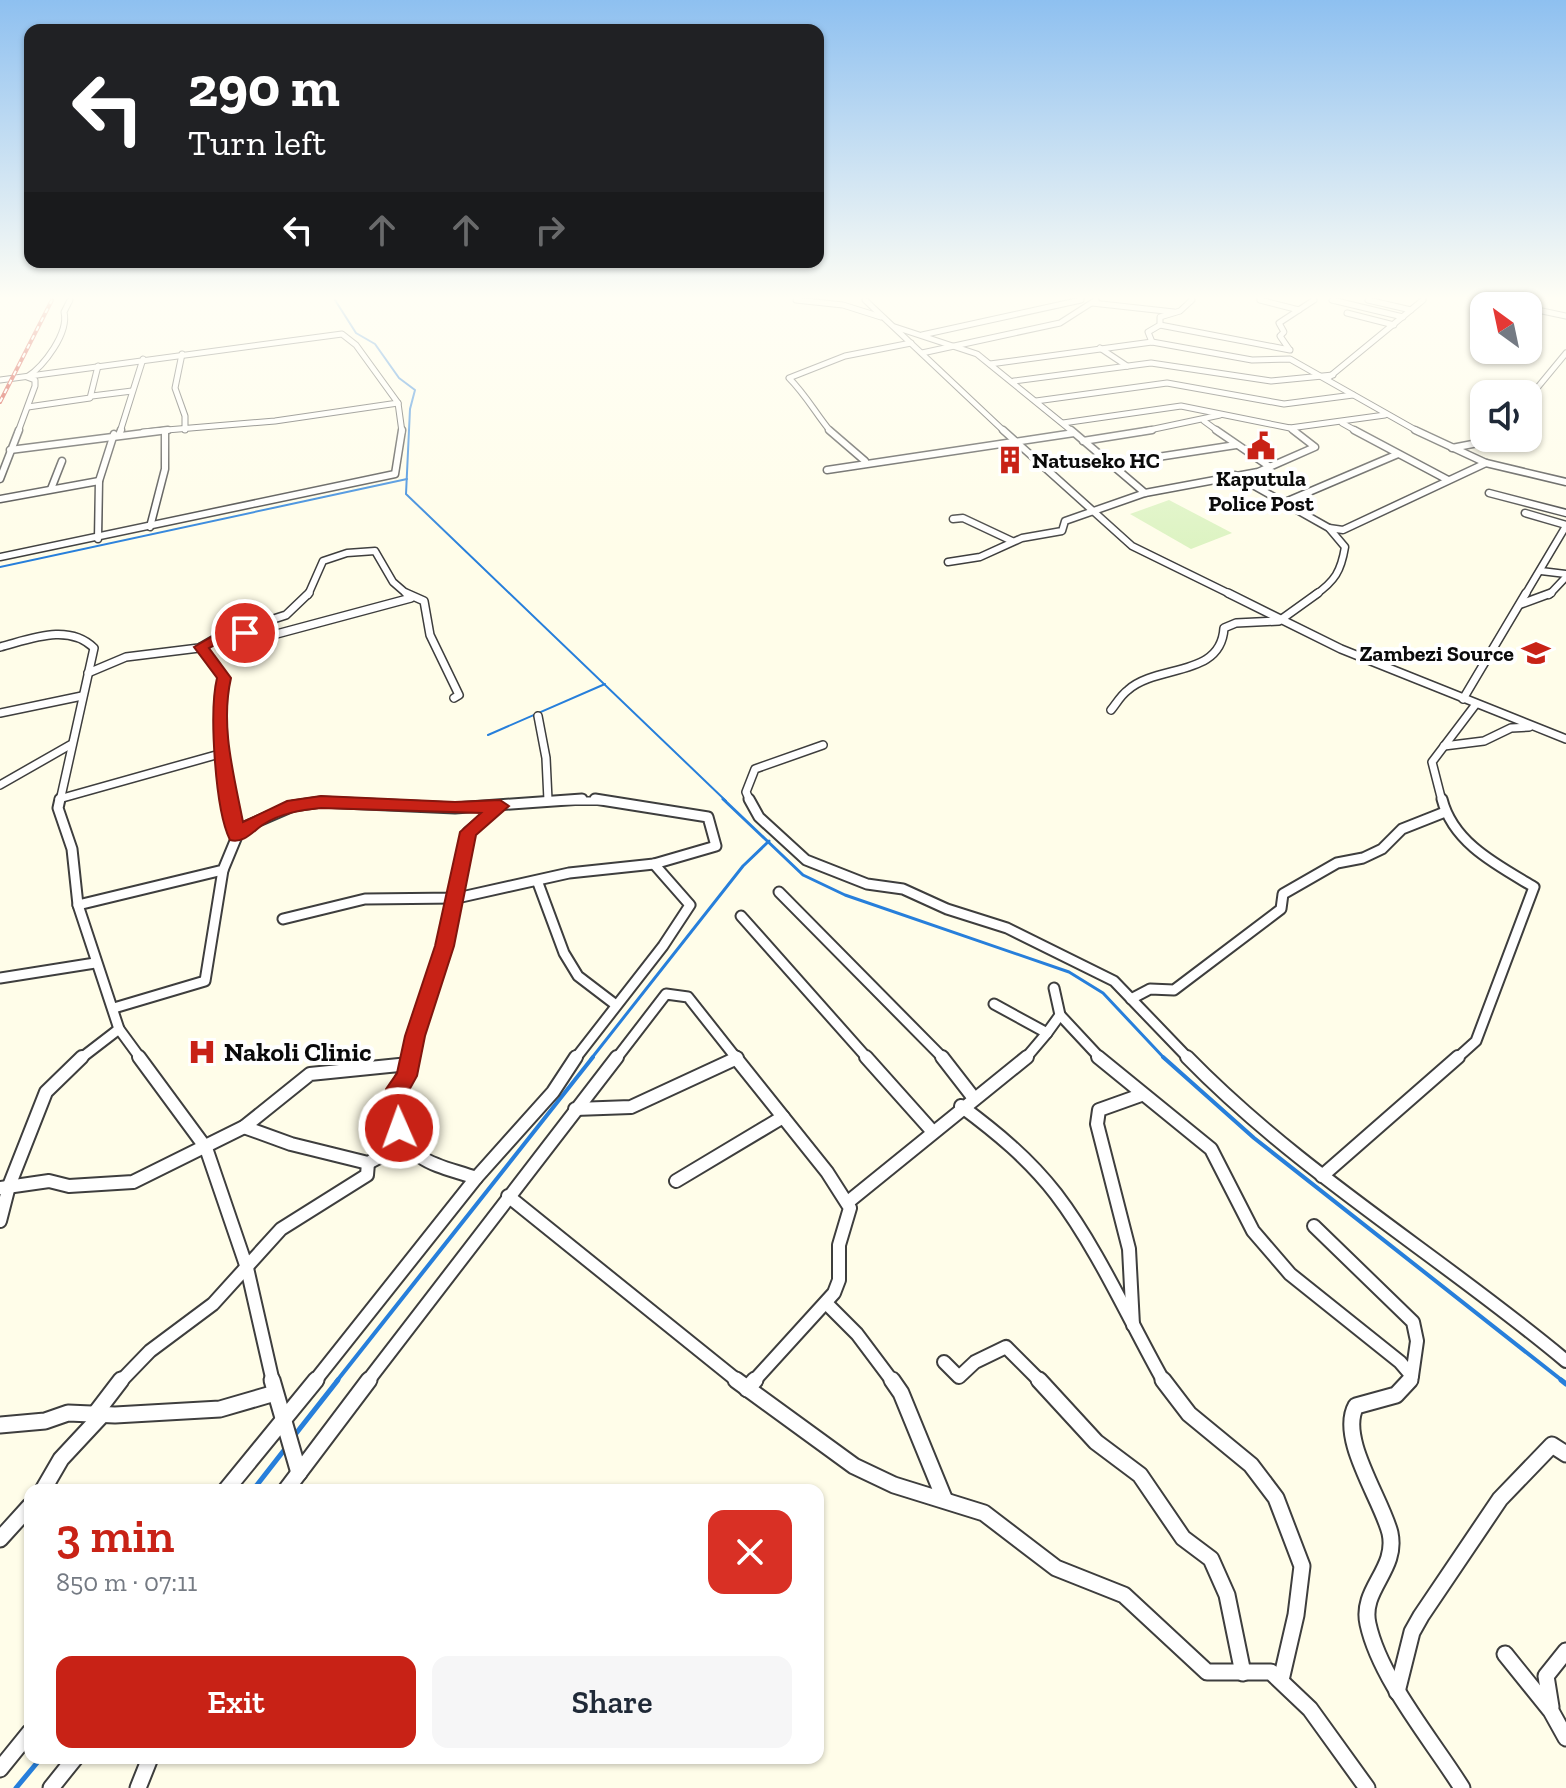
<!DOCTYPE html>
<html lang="en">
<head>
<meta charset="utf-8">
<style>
  :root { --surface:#fff; --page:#f6f6f7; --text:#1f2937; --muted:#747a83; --accent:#c82216 }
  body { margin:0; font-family:"Zilla Slab",serif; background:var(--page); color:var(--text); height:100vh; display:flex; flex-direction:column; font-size:30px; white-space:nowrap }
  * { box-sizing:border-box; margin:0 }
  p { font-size:26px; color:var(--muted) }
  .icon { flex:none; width:44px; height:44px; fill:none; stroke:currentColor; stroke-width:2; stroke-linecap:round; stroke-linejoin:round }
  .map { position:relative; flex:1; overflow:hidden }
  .sheet { position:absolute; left:24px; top:1484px; width:800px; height:280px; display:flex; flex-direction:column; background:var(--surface); border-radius:16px; box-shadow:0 2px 6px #0004 }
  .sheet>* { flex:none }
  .hud { position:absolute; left:24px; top:24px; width:800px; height:244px; border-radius:16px; box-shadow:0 2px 6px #0004; background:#202124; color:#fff; overflow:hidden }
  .needle { width:52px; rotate:327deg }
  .fabs { position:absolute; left:1470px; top:292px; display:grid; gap:16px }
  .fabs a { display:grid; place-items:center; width:72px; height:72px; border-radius:16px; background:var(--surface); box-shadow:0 2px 6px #0004; font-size:40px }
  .pin { position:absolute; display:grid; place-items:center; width:68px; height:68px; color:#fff; margin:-34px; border:4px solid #fff; border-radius:50%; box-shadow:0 2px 8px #0007 }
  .me { position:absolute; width:88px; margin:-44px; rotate:358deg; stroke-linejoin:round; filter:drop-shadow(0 0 6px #0008) }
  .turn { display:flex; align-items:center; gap:28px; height:168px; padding:0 32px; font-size:36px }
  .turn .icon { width:104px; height:104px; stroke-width:2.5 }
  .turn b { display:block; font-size:56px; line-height:68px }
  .lanes { display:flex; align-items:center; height:76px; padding:0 32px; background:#0003; justify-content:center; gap:40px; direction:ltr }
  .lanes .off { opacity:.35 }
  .round { display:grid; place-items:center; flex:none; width:84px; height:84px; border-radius:16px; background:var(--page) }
  .summary { display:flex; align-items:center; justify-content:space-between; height:136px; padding:0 32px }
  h1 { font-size:48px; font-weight:600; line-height:60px; color:var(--accent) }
  .primary-button { display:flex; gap:16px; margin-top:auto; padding:16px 32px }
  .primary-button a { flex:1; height:92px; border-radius:16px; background:var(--accent); color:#fff; font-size:32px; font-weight:600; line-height:92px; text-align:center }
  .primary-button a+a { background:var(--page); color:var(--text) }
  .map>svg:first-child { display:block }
  .pitch { fill:#dcf3c1 }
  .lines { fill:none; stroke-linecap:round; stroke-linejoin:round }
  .stream-far3 { stroke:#277fdb; stroke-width:2 }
  .stream-far2 { stroke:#277fdb; stroke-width:3 }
  .stream-far1 { stroke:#277fdb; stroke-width:4 }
  .stream { stroke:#277fdb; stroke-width:5 }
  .minor-far5-casing { stroke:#3e3e3e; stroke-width:7 }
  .minor-far4-casing { stroke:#3e3e3e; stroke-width:9 }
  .minor-far3-casing { stroke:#3e3e3e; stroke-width:10 }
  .minor-far2-casing { stroke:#3e3e3e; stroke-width:13 }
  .minor-far1-casing { stroke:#3e3e3e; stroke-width:16 }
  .minor-casing { stroke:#3e3e3e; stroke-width:19 }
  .minor-far5 { stroke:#fff; stroke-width:5 }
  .minor-far4 { stroke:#fff; stroke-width:6 }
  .minor-far3 { stroke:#fff; stroke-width:7 }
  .minor-far2 { stroke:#fff; stroke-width:9 }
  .minor-far1 { stroke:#fff; stroke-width:12 }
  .minor { stroke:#fff; stroke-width:15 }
  .rail-casing { stroke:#c82216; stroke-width:4 }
  .rail { stroke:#fff; stroke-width:2; stroke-dasharray:5; stroke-linecap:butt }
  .route { fill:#c82216; stroke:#82160e; stroke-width:2 }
  .labels { text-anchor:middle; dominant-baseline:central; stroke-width:8; stroke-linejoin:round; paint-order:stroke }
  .far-poi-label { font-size:22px; font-weight:bold; fill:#0b0b0b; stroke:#fff; text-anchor:start }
  .poi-label { font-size:26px; font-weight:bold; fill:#0b0b0b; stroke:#fff; text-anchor:start }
</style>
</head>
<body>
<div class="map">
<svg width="1566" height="1788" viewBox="0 0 1566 1788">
  <rect width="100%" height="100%" fill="#fffde9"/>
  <!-- pitch -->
  <polygon class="pitch" points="1169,500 1232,533 1191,549 1130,514"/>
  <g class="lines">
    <!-- stream-far3 -->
    <g class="stream-far3">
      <polyline points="335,300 356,333 375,344 399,378 415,390 410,409 406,494 726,801"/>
      <polyline points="0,567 407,479"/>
      <polyline points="488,735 605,684"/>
    </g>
    <!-- stream-far2 -->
    <g class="stream-far2">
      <polyline points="723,799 803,875 845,895 1069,972 1103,993 1165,1059"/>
      <polyline points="591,1059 743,866 769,841"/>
    </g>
    <!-- stream-far1 -->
    <g class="stream-far1">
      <polyline points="1163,1057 1254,1138 1564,1382"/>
      <polyline points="336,1382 593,1057"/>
    </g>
    <!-- stream -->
    <g class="stream">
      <polyline points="1561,1380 1566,1384"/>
      <polyline points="294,1436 338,1380"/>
      <polyline points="253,1490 285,1449"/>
      <polyline points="16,1788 41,1758"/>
    </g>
    <defs>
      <g id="minor-far5">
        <polyline points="796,300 843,305 881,317"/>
        <polyline points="865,300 1005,432"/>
        <polyline points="1260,300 1299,310"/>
        <polyline points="1332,300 1403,317"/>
        <polyline points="1368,300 1411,310"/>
        <polyline points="1495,300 1521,306"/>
        <polyline points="1092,303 1174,312"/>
        <polyline points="1528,308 1566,316"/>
        <polyline points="1347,313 1394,325"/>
        <polyline points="1160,325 1290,350"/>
        <polyline points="895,327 977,354 1073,432"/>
        <polyline points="922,335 1081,300"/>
        <polyline points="1152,342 1148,332 1160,325 1160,317 1180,311 1192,300"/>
        <polyline points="1100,348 1127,366"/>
        <polyline points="1289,349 1280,336 1284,332 1279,323 1314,300"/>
        <polyline points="922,353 1060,323 1096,300"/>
        <polyline points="182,354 175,388 185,416 185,430"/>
        <polyline points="990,364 1152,342 1252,360 1290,359 1419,432"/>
        <polyline points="1328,378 1423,300"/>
        <polyline points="0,380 342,334 356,345 398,403 275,421 143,432"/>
        <polyline points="1014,381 1151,363 1271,381 1333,375"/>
        <polyline points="92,396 132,391"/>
        <polyline points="1528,399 1566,353"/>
        <polyline points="1036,401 1167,383 1284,404 1353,395"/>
        <polyline points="398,403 402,432"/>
        <polyline points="28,407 90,398 98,366"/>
        <polyline points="1204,421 1219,432"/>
        <polyline points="1063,423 1181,406 1290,428 1385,415"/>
        <polyline points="1342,423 1358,432"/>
        <polyline points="1290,428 1296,432"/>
        <path d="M18 432 35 386V380L27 377C44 366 69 333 64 312L70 300"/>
        <polyline points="120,432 143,359"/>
        <path d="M831 432C816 414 806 395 789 378L845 356 911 343"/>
        <polyline points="1140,432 1220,415"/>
      </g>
      <g id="minor-far4">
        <polyline points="829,430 865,461"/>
        <polyline points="1003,430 1132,546 1232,595"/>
        <polyline points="1071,430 1145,493"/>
        <polyline points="1216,430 1270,467"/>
        <polyline points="1354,430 1448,480"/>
        <polyline points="1415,430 1486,463 1566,482"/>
        <polyline points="119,435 121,430"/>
        <polyline points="1083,441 1152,430"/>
        <polyline points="1452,448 1488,441"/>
        <polyline points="10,450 168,430"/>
        <polyline points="1112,464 1236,445"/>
        <polyline points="827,470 1074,433"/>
        <path d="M1235 475 1329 528 1345 547C1341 571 1335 581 1315 595"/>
        <polyline points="0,479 19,430"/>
        <polyline points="51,489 62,461"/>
        <polyline points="1489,493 1566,513"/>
        <polyline points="0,499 99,481"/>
        <polyline points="1283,503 1398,454"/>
        <polyline points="1525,513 1566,525"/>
        <polyline points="953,519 963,518 1012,541"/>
        <polyline points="150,527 165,469 165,431"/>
        <polyline points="1329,528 1343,530 1486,463"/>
        <polyline points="98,539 99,481 114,434"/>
        <polyline points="0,557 395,474 402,430"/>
        <polyline points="948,562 980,557 1022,538 1062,531 1065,521 1145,493 1258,472 1315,447 1293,430"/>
        <polyline points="1541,571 1566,574"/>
        <polyline points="308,595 323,561 347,553 375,551 393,582 408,595"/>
        <polyline points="1525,595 1566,526"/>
        <polyline points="1549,595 1566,577"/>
      </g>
      <g id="minor-far3">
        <polyline points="406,593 424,601 430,635 459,695 454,698"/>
        <polyline points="1228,593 1341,649 1566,739"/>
        <polyline points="1521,604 1551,593"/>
        <polyline points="253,629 258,639 411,598"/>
        <path d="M0 647C31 639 68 623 94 648L60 801"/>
        <polyline points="201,647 224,678 219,733 230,801"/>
        <polyline points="88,673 126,657 199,648 218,637 286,615 309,593"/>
        <polyline points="1463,699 1526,593"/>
        <path d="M1111 710C1116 704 1121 695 1128 690 1157 664 1221 678 1224 628L1236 623 1279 621 1318 593"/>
        <polyline points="0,713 82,696"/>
        <polyline points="538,716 546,758 548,800"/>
        <polyline points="1444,746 1484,741 1511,728 1529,727"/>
        <polyline points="0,785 70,745"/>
        <polyline points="59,799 223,753"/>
        <polyline points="555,801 607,801"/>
        <polyline points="750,801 746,792 755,769 823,745"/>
        <polyline points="1442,801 1432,762 1476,704"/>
      </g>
      <g id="minor-far2">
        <polyline points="60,799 58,808 72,849 78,905 119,1029 141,1059"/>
        <polyline points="230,799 236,836"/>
        <polyline points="749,799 759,817 806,860 867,884 903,889 947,909 1007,928 1114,981 1189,1059"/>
        <path d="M1442 799C1453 843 1497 865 1534 887L1476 1041 1456 1059"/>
        <polyline points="538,883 564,953 578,976 616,1005"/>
        <polyline points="779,892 944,1059"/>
        <polyline points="78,905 223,870 240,829 293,806 321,802 455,808 582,799"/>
        <polyline points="741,916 868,1059"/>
        <polyline points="283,919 365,899 457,898 569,873 654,864 716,846 708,817 595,799"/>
        <polyline points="0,978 95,963"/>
        <polyline points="1131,999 1150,989 1174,990 1281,909 1283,894 1337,863 1363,858 1382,849 1402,829 1445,812"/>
        <polyline points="994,1004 1047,1033 1025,1059"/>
        <polyline points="114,1008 205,981 223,870"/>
        <polyline points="1060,1015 1101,1059"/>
        <polyline points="1047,1033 1060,1015 1054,988"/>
        <polyline points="80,1059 119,1029"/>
        <polyline points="410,1059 445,946 468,832 500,806"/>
        <polyline points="575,1059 663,946 690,905 654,864"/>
        <polyline points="616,1059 666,994 688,997 737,1059"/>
      </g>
      <g id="minor-far1">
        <polyline points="139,1057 206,1148 247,1268 273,1382"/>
        <path d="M410 1057C407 1070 400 1080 397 1092 394 1103 394 1112 398 1123 410 1164 439 1165 476 1178"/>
        <polyline points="735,1057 827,1172 850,1208 839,1245 839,1280 834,1293 753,1382"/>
        <polyline points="866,1057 933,1132"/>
        <polyline points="942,1057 973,1097"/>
        <polyline points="1098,1057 1211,1149 1253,1231 1290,1274 1400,1362 1412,1376 1409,1382"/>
        <path d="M1187 1057C1300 1173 1442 1257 1566 1361"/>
        <path d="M961 1106C996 1132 1029 1159 1056 1194 1098 1249 1130 1322 1164 1382"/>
        <polyline points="575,1109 631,1107 737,1058"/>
        <polyline points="244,1127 291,1144 368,1163 404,1144"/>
        <polyline points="1322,1176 1458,1057"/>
        <polyline points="676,1181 783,1117"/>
        <polyline points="0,1188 49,1181 69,1186 133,1182 244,1127 310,1074 409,1064"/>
        <polyline points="508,1196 739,1382"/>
        <polyline points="848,1202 1027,1057"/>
        <polyline points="0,1221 9,1186 46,1092 82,1057"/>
        <polyline points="1314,1226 1413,1322 1417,1341 1412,1376"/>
        <polyline points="827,1304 857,1334 893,1382"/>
        <polyline points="1133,1325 1129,1249 1097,1124 1099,1110 1141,1095"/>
        <polyline points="944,1362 959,1377 975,1362 1006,1347 1041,1382"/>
        <polyline points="120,1382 150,1351 213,1304 281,1229 367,1175 368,1163"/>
        <polyline points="314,1382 476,1178 553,1092 576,1057"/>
        <polyline points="367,1382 617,1057"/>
      </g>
      <g id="minor">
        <polyline points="272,1380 299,1473"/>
        <polyline points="736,1380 854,1466 894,1485 984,1513 1056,1568 1124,1595 1207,1672 1271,1672 1310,1709 1367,1788"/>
        <polyline points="892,1380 901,1393 944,1498"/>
        <polyline points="1039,1380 1096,1442 1140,1475 1183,1538 1211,1559 1227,1595 1243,1673"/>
        <polyline points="1163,1380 1189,1414 1251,1465 1276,1498 1302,1566 1296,1615 1281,1680"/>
        <path d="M1410 1380 1396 1395 1356 1406C1338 1438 1382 1500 1390 1533 1398 1570 1360 1589 1368 1624 1380 1679 1432 1740 1462 1788"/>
        <polyline points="747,1389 755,1380"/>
        <polyline points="95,1414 121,1380"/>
        <polyline points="0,1425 45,1421 68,1413 115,1415 220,1409 275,1393"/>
        <polyline points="43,1490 61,1459 102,1415"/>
        <polyline points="226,1490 316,1380"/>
        <polyline points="286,1490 369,1380"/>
        <polyline points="0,1539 30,1506"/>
        <polyline points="1505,1654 1551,1711 1566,1738"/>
        <polyline points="1397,1692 1412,1632 1421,1616 1500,1499 1552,1445 1566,1454"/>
        <polyline points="1551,1707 1546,1676 1566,1651"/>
        <polyline points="0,1769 30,1732"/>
        <polyline points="51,1788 75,1758"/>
        <polyline points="138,1788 150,1758"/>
      </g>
    </defs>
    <!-- minor-far5 casing -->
    <use href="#minor-far5" class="minor-far5-casing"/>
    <!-- minor-far4 casing -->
    <use href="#minor-far4" class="minor-far4-casing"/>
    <!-- minor-far3 casing -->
    <use href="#minor-far3" class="minor-far3-casing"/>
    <!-- minor-far2 casing -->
    <use href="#minor-far2" class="minor-far2-casing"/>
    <!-- minor-far1 casing -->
    <use href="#minor-far1" class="minor-far1-casing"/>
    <!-- minor casing -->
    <use href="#minor" class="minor-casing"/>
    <!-- minor-far5 -->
    <use href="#minor-far5" class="minor-far5"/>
    <!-- minor-far4 -->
    <use href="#minor-far4" class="minor-far4"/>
    <!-- minor-far3 -->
    <use href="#minor-far3" class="minor-far3"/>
    <!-- minor-far2 -->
    <use href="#minor-far2" class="minor-far2"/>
    <!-- minor-far1 -->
    <use href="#minor-far1" class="minor-far1"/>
    <!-- minor -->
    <use href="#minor" class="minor"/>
    <defs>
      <polyline id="rail" points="0,402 52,300"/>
    </defs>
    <!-- rail casing -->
    <use href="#rail" class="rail-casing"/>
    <!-- rail -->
    <use href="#rail" class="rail"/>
  </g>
  <!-- sky -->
  <linearGradient id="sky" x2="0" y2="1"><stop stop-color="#8ec0f0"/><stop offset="0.54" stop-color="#fffef5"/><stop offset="1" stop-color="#fffef5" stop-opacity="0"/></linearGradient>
  <rect width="1566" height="551" fill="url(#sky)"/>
  <!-- route -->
  <path class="route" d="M245 628 252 633 250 636 226 639 209 648 231 678C220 726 234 775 243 822L287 801 321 796 455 802 500 800 509 806 476 835 454 946 425 1036 417 1076 408 1092 405 1111 410 1128 407 1135 399 1138 391 1135 384 1111 386 1089 397 1073 405 1036 435 946 460 832 481 813 321 808C302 810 281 813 264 824 253 831 244 844 230 840 215 810 209 711 217 678L194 647 218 633Z"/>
  <!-- icons -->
  <defs>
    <symbol id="civic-bare" viewBox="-9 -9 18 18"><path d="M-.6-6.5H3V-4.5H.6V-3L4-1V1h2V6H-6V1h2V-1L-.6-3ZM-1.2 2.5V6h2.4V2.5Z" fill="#c82216" stroke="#fff" stroke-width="2.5" paint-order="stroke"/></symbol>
    <symbol id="building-bare" viewBox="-9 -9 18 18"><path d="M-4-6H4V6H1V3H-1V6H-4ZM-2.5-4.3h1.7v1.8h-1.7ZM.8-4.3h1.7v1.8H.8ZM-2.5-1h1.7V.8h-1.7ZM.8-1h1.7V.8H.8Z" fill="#c82216" stroke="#fff" stroke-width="2.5" paint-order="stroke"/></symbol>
    <symbol id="school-bare" viewBox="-9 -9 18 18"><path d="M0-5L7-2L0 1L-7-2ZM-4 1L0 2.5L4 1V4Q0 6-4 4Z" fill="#c82216" stroke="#fff" stroke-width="2.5" paint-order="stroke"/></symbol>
    <symbol id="hospital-bare" viewBox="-9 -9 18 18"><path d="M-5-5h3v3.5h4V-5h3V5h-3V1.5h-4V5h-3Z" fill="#c82216" stroke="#fff" stroke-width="2.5" paint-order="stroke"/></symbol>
  </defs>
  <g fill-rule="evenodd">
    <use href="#civic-bare" x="1241" y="426" width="40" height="40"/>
    <use href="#building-bare" x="990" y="440" width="40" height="40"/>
    <use href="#school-bare" x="1516" y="633" width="40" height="40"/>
    <use href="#hospital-bare" x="182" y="1032" width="40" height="40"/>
  </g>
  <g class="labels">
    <!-- far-poi labels -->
    <g class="far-poi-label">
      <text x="1032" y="460">Natuseko HC</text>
      <text x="1261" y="478" text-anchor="middle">Kaputula<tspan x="1261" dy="25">Police Post</tspan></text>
      <text x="1514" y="653" text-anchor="end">Zambezi Source</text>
    </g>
    <!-- poi labels -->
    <g class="poi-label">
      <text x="224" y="1052">Nakoli Clinic</text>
    </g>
  </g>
</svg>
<div class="fabs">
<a><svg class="needle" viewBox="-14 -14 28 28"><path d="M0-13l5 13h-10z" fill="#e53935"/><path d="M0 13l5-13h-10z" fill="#747a83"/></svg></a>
<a><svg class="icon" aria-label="sound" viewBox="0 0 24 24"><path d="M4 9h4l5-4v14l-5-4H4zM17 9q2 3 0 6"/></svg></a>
</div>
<div class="pin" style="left:245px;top:633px;background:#d93025"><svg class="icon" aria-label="arrive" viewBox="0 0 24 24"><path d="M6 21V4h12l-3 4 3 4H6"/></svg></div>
<svg class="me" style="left:399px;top:1128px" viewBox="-20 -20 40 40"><circle r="17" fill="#c82216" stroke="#fff" stroke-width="3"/><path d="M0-11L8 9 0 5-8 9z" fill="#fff"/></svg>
<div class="hud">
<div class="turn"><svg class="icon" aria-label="left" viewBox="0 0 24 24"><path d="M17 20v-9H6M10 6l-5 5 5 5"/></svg><div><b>290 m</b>Turn left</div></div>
<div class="lanes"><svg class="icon" aria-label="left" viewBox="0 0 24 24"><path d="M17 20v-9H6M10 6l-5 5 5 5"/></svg><svg class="icon off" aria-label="ahead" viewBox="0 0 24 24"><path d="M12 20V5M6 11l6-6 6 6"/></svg><svg class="icon off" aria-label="ahead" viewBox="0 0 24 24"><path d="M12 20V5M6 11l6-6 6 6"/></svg><svg class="icon off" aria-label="right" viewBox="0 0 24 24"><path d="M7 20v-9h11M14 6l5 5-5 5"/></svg></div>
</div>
<section class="sheet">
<div class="summary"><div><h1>3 min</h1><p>850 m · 07:11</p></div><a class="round" style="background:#d93025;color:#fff"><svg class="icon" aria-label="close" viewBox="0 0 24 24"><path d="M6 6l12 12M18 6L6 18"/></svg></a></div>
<div class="primary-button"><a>Exit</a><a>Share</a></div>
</section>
</div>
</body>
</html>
